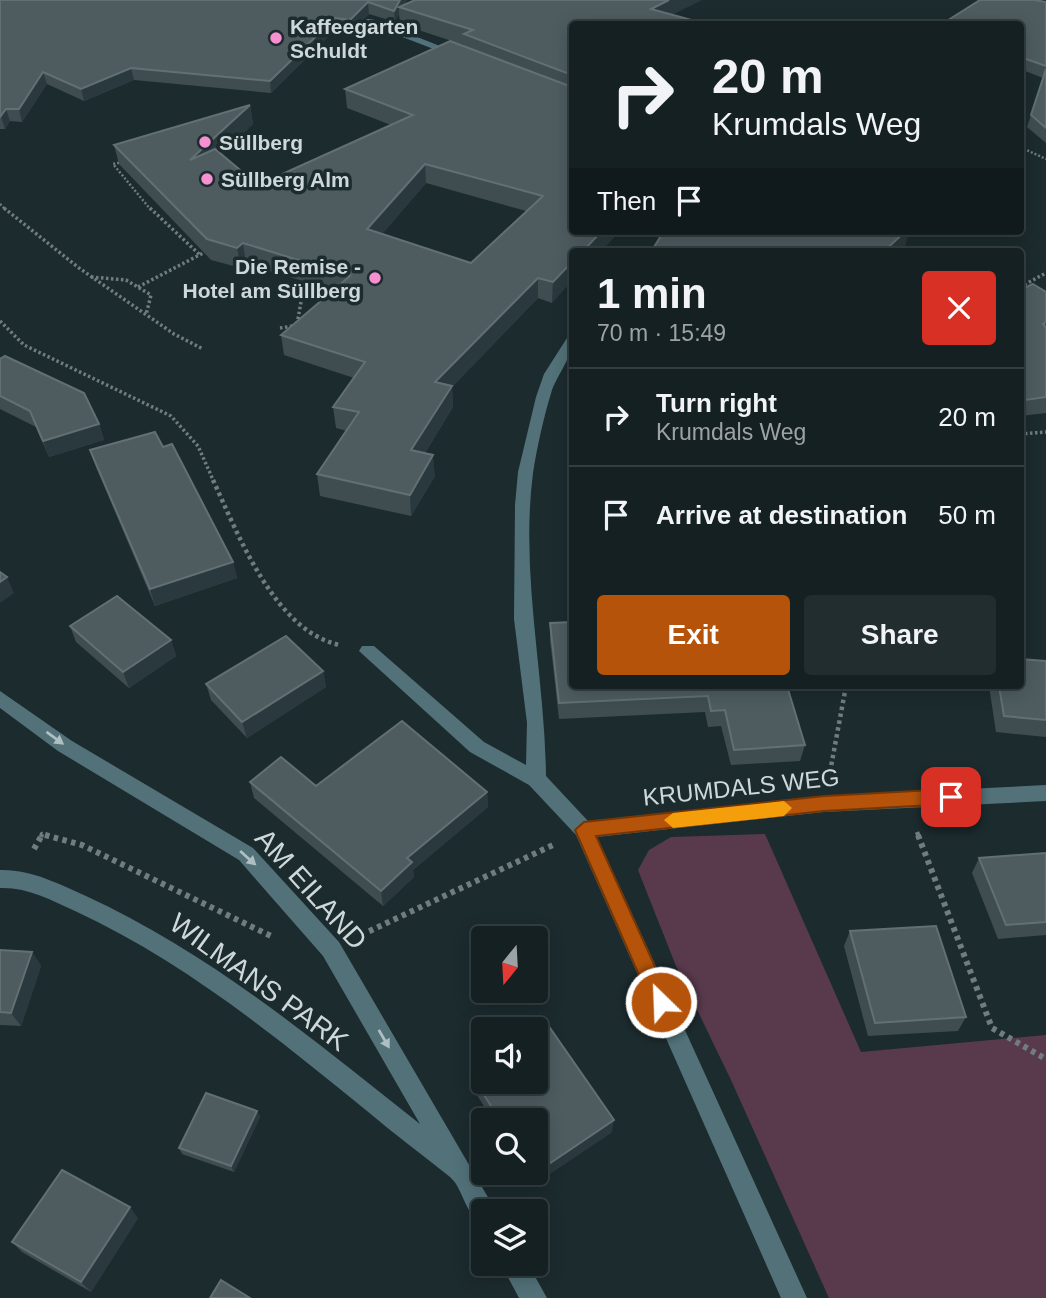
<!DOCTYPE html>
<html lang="en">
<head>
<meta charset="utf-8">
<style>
  :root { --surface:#152022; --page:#222d2f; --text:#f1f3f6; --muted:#9da3a5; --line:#343e40; --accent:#b45309 }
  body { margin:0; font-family:Arial,sans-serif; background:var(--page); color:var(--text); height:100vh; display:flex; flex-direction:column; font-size:26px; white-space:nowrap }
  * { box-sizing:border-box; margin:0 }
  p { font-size:23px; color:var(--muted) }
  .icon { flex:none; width:38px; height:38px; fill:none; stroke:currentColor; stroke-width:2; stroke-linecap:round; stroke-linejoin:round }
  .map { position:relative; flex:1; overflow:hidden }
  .side { position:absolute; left:569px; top:248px; width:455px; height:441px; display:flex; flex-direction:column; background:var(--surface); border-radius:7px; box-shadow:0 4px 18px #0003,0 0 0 2px var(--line) }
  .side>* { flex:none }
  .top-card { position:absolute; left:569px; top:21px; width:455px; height:214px; border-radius:7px; box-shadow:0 4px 18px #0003,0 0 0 2px var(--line); background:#152022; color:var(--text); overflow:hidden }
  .needle { width:46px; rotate:198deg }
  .buttons { position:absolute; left:471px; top:926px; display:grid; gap:14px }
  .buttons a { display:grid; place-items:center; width:77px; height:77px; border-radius:7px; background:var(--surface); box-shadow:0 4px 18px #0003,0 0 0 2px var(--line); font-size:35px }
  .pin { position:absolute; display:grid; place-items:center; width:60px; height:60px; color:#fff; margin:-30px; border-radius:14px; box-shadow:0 4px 10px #0006 }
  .me { position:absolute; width:77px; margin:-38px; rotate:336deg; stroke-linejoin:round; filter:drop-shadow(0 0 5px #0008) }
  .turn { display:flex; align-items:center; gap:24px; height:147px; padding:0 28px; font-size:32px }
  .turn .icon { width:91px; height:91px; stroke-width:2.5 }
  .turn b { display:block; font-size:49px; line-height:60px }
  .then { display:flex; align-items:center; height:66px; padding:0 28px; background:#0003; gap:14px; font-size:26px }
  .round { display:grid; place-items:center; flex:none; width:74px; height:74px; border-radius:7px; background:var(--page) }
  .overview { display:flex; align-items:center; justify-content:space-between; height:119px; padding:0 28px }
  h1 { font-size:42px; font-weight:700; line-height:52px }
  .cta { display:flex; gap:14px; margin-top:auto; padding:14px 28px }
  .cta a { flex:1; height:80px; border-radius:7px; background:var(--accent); color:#fff; font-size:28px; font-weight:700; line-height:80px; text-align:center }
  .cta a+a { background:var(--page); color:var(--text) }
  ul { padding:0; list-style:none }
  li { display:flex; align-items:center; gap:21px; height:98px; padding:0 28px; border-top:2px solid var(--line) }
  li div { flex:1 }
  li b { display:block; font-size:26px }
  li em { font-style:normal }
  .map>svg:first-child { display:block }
  .green { fill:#593a4d }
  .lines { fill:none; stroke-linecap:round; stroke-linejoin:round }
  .path-far3 { stroke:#707d7f; stroke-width:2.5; stroke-dasharray:2 2; stroke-linecap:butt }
  .path-far2 { stroke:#707d7f; stroke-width:3.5; stroke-dasharray:2.5 2.5; stroke-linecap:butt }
  .path-far1 { stroke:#707d7f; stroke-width:4.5; stroke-dasharray:3.5 3.5; stroke-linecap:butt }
  .path { stroke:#707d7f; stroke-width:6; stroke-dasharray:4.5 4.5; stroke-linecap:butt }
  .minor { fill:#527179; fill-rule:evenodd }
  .wall { fill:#3f4d51; fill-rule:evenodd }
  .shaded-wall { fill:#2a393d }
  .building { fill:#4e5c60; stroke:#627073; stroke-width:2; fill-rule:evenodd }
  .oneway { fill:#afbec2 }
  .route { fill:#b45309; stroke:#753606; stroke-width:2 }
  .slow { fill:#f59e0b }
  .poi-dot { fill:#f690d1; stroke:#1c2b2e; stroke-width:2.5 }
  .labels { text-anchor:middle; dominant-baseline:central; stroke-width:7; stroke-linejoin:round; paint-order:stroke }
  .far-poi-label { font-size:21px; font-weight:bold; fill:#ced8da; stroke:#1c2b2e; text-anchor:start }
  .street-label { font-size:24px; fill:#ced8da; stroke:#1c2b2e }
  .near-street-label { font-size:28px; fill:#ced8da; stroke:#1c2b2e }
</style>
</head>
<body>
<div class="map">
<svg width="1046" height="1298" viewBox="0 0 1046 1298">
  <rect width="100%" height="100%" fill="#1c2b2e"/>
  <!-- green -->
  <polygon class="green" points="765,834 861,1052 1046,1035 1046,1298 829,1298 731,1080 676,966 638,870 649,850 671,837"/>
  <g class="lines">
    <!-- path-far3 -->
    <g class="path-far3">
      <polyline points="1020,147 1046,159"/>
      <polyline points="123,162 113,164 151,210"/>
      <polyline points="0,204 6,210"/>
    </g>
    <!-- path-far2 -->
    <g class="path-far2">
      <polyline points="4,208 79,268 174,334 203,349"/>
      <polyline points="150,208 200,255"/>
      <polyline points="91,277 126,280 151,295 146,315"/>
      <polyline points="138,287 209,250"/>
      <polyline points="1020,287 1046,273"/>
      <polyline points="0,321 24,345 171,416 198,446 214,482"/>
      <polyline points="297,324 301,302 311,280"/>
      <polyline points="280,328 293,326"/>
      <polyline points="1020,434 1046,432"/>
    </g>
    <!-- path-far1 -->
    <g class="path-far1">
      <path d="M213 480C238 534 275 632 340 645"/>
      <polyline points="830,772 846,686"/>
      <polyline points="917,832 919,837"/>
      <polyline points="41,837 42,834 51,837"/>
    </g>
    <!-- path -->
    <g class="path">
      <polyline points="45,835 82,845 271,936"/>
      <polyline points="918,835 992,1028 1046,1059"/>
      <polyline points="34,849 42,835"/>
      <polyline points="361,935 553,845"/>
    </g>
    <!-- minor -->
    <g class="minor">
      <polygon points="366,19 372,19 465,56 457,58 366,23"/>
      <path d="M572 337C573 357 559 372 552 390 544 416 537 447 533 473 520 575 545 675 546 776L588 821 824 796 1046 785V801L824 812 597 837 807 1298H781L576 835 529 785 470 752 359 651 362 646H374L484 742 526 765 527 723 514 619 515 505 518 472 536 397 544 374 567 338Z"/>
      <path d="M0 691 72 741 253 848 339 942 496 1211H483V1223C464 1215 464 1189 450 1177 423 1155 394 1134 367 1111 275 1036 183 961 75 911 51 900 27 887 0 888V870C31 869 59 884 86 896 210 953 314 1040 420 1124L323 956 239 860 58 751 0 708Z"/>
      <polygon points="501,1264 528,1264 547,1298 519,1298"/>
    </g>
  </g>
  <!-- wall -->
  <g class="wall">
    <path d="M0 0H407L405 4 572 24V231H620L600 252H572L552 303 538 298 452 387 453 407 425 453 435 476 411 516 320 496 317 474 347 431 336 428 333 407 354 378 284 355 281 335 333 290 246 264 241 268 211 260 119 164 114 145 250 105 253 124 222 154 258 185 391 125 347 108 345 89 464 46V45L400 24 399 14 395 22 369 14 351 31 336 29 271 93 134 80 84 101 47 84 22 122 10 121 5 129H0ZM426 183 526 211 471 263 382 234Z"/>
    <polygon points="1046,2 1046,143 1027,127 1043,78 1020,69 1020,24"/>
    <polygon points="1020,290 1046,292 1046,413 1020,416"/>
    <polygon points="0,359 99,424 104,440 49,457 36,427 0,409"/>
    <polygon points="163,447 233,562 237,578 155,606 96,467 90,450"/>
    <polygon points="550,623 572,686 787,686 805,745 800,761 731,765 721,726 708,727 705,712 559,719 550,640"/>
    <polygon points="70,626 171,640 176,656 129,688 76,642"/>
    <polygon points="1046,661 1046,737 996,732 989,686 1020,686"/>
    <polygon points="323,671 326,687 247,738 211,700 206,684"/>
    <polygon points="250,782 487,792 488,807 413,870 414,877 383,906 254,798"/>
    <polygon points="1046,853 1046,935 998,939 972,873 979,858"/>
    <polygon points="850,931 966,1017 958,1031 868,1036 844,946"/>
    <polygon points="0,950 32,952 41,966 21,1026 0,1025"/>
    <polygon points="470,1073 612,1132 533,1185 525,1172 536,1172 536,1120 493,1120 471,1086"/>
    <polygon points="257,1111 260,1117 234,1172 182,1154 179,1148"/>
    <polygon points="138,1218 91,1292 22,1252 12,1242"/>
  </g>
  <!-- shaded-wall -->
  <g class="shaded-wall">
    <polygon points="400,0 407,0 403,8 399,7 399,14 395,22 394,11"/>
    <polygon points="669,0 702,0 654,24 651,9"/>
    <polygon points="368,2 369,14 351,31 350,20"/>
    <polygon points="335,18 336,29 271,93 270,81"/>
    <polygon points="131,68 134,80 84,101 81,89"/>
    <polygon points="43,72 47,84 22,122 19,109"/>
    <polygon points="250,105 253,124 194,180 190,160"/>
    <polygon points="6,109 10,121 5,129 1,117"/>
    <polygon points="425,164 426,183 369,249 367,229"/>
    <polygon points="602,231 620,231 600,252 582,252"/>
    <polygon points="906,231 909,231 905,248 900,252 883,252"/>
    <polygon points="243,243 246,264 241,268 237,248"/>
    <polygon points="572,262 572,281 552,303 553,282"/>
    <polygon points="538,278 538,298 452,387 453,407 413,472 411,450 435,382"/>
    <polygon points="99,424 104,440 49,457 43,441"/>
    <polygon points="433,455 435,476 411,516 410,495"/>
    <polygon points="233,562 237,578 155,606 150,589"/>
    <polygon points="7,577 14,593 0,603 0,582"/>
    <polygon points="171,640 176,656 129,688 123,672"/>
    <polygon points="323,671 326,687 247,738 242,722"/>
    <polygon points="487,792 488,807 413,870 414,877 383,906 381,891 407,858"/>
    <polygon points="32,952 41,966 21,1026 11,1013"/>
    <polygon points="257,1111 260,1117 234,1172 231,1166"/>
    <polygon points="614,1120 612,1132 533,1185 534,1174"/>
    <polygon points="130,1207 138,1218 91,1292 81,1282"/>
  </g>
  <!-- building -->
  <g class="building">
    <polygon points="0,0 400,0 394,11 368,2 350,20 335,18 270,81 131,68 81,89 43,72 19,109 6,109 0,117"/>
    <polygon points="415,0 669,0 651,9 706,24 572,24 572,75 464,34 473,30 399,7"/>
    <polygon points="980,0 1034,0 1046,2 1046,66 1020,57 1020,24 942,24"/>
    <path d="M450 41 572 87V231H602L582 252H572V262L553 282 538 278 435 382 452 386 411 450 433 455 410 495 317 474 359 412 333 407 365 362 281 335 350 276 243 243 237 248 207 239 114 145 250 105 190 160 215 149 258 185 413 115 345 89ZM425 164 543 196 471 263 367 229Z"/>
    <polygon points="1046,69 1046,128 1031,115"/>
    <polygon points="677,231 906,231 883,252 651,252 662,234 672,234"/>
    <polygon points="1033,284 1046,292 1046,322 1043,324 1046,328 1046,397 1025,400 1020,393 1020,290"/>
    <polygon points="5,356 84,393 99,424 43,441 30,411 0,396 0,359"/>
    <polygon points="155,432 163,447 172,444 233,562 150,589 90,450"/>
    <polygon points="0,572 7,577 0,582"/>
    <polygon points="117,596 171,640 123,672 70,626"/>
    <polygon points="572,622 572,686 787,686 805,745 734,750 725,710 711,711 708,696 559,703 550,623"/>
    <polygon points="286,636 323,671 242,722 206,684"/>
    <polygon points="1020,659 1046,661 1046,720 1004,716 999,686 1020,686"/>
    <polygon points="402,721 487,792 407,858 412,862 381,891 250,782 281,757 316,786"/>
    <polygon points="1046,853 1046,922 1006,925 979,858"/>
    <polygon points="936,926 966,1017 875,1023 850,931"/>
    <polygon points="0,950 32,952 11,1013 0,1012"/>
    <polygon points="548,1025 614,1120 534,1174 533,1172 536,1172 536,1120 500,1120 470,1073 483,1065 483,1082 536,1082 536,1032"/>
    <polygon points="206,1093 257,1111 231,1166 179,1148"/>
    <polygon points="62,1170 130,1207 81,1282 12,1242"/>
    <polygon points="221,1280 250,1298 210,1298"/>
  </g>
  <!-- one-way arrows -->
  <defs><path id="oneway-solid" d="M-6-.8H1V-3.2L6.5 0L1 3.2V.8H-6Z" transform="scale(1.75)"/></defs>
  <g class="oneway">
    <use href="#oneway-solid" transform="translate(55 738) rotate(36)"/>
    <use href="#oneway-solid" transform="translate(248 858) rotate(42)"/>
    <use href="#oneway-solid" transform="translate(384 1039) rotate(60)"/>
  </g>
  <!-- route -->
  <polygon class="route" points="951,789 960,797 951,804 824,811 596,836 671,1002 668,1009 661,1012 654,1009 575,830 584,822 824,796"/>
  <!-- slow -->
  <polygon class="slow" points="784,801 792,808 784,816 673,828 664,820 673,813"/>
  <!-- markers -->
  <g class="poi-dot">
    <circle cx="276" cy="38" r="7"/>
    <circle cx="205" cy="142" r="7"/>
    <circle cx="207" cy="179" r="7"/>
    <circle cx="375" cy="278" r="7"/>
  </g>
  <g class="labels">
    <!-- far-poi labels -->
    <g class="far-poi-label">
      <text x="290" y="26">Kaffeegarten<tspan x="290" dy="24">Schuldt</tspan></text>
      <text x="219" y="142">Süllberg</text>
      <text x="221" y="179">Süllberg Alm</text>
      <text x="361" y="266" text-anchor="end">Die Remise -<tspan x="361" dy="24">Hotel am Süllberg</tspan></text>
    </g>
    <!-- street labels -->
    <g class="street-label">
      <text transform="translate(741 787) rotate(-6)">KRUMDALS WEG</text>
    </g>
    <!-- near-street labels -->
    <g class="near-street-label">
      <text transform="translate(311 889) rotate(48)">AM EILAND</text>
      <text transform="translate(259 982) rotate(36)">WILMANS PARK</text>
    </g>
  </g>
</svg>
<div class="buttons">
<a><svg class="needle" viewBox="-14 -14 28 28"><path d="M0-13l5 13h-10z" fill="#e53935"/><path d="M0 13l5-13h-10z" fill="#9da3a5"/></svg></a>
<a><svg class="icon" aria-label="sound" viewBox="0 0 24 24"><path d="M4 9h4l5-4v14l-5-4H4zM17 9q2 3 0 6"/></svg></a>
<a><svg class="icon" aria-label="search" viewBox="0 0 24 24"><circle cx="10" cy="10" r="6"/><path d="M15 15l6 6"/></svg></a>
<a><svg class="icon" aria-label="layers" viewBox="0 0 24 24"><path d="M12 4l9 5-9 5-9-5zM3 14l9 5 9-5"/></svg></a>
</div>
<div class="pin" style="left:951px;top:797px;background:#d93025"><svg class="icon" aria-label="arrive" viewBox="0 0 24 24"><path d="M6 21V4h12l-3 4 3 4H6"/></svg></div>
<svg class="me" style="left:661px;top:1002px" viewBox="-20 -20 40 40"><circle r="17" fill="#b45309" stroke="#fff" stroke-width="3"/><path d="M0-11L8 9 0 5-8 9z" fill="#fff"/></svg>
<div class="top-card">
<div class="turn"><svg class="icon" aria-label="right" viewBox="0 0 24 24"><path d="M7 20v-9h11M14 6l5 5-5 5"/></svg><div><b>20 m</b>Krumdals Weg</div></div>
<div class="then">Then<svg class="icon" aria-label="arrive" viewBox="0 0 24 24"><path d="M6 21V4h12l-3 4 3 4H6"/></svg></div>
</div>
<section class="side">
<div class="overview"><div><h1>1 min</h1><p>70 m · 15:49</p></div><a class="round" style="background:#d93025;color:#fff"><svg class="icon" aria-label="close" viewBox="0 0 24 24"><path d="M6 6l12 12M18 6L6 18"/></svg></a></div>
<ul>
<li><svg class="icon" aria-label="right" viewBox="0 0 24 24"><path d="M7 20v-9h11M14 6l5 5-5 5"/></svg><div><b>Turn right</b><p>Krumdals Weg</p></div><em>20 m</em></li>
<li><svg class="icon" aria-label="arrive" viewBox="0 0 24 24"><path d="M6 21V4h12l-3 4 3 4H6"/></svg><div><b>Arrive at destination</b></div><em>50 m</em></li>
</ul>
<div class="cta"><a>Exit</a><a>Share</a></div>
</section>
</div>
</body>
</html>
